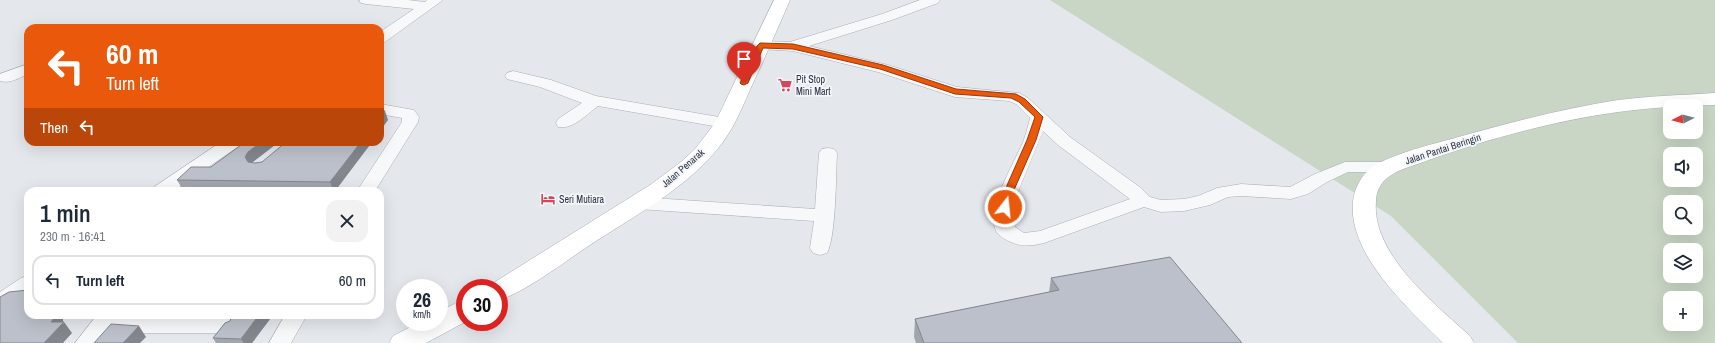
<!DOCTYPE html>
<html lang="en">
<head>
<meta charset="utf-8">
<style>
  :root { --surface:#fff; --page:#f2f2f3; --text:#1f2937; --muted:#747a83; --line:#e0e1e3 }
  body { margin:0; font-family:"Archivo Narrow",sans-serif; background:var(--page); color:var(--text); height:100vh; display:flex; flex-direction:column; font-size:15px; white-space:nowrap }
  * { box-sizing:border-box; margin:0 }
  p { font-size:13px; color:var(--muted) }
  .icon { flex:none; width:22px; height:22px; fill:none; stroke:currentColor; stroke-width:2; stroke-linecap:round; stroke-linejoin:round }
  .map { position:relative; flex:1; overflow:hidden }
  .side { position:absolute; left:24px; top:187px; width:360px; height:132px; display:flex; flex-direction:column; background:var(--surface); border-radius:12px; box-shadow:0 4px 16px #0002 }
  .side>* { flex:none }
  .hud { position:absolute; left:24px; top:24px; width:360px; height:122px; border-radius:12px; box-shadow:0 4px 16px #0002; background:#ea580c; color:#fff; overflow:hidden }
  .needle { width:26px; rotate:264deg }
  .fabs { position:absolute; left:1663px; top:99px; display:grid; gap:8px }
  .fabs a { display:grid; place-items:center; width:40px; height:40px; border-radius:8px; background:var(--surface); box-shadow:0 4px 16px #0002; font-size:20px }
  .speed { position:absolute; left:396px; top:279px; display:flex; gap:8px; font-size:20px; font-weight:700; text-align:center }
  .speed>* { display:grid; place-content:center; width:52px; height:52px; border-radius:50%; background:var(--surface); box-shadow:0 4px 16px #0002; line-height:1 }
  .speed small { font-size:10px; font-weight:400 }
  .speed .limit { border:6px solid #d22; background:#fff; color:#111 }
  .pin { position:absolute; display:grid; place-items:center; width:34px; height:34px; color:#fff; margin:-41px -17px; border-radius:50% 50% 50% 0; rotate:-45deg; box-shadow:0 0 4px #0007 }
  .pin .icon { rotate:45deg }
  .me { position:absolute; width:44px; margin:-22px; rotate:16deg; stroke-linejoin:round; filter:drop-shadow(0 0 3px #0008) }
  .turn { display:flex; align-items:center; gap:14px; height:84px; padding:0 16px; font-size:18px }
  .turn .icon { width:52px; height:52px; stroke-width:2.5 }
  .turn b { display:block; font-size:28px; line-height:34px }
  .then { display:flex; align-items:center; height:38px; padding:0 16px; background:#0003; gap:8px; font-size:15px }
  .round { display:grid; place-items:center; flex:none; width:42px; height:42px; border-radius:12px; background:var(--page) }
  .headline { display:flex; align-items:center; justify-content:space-between; height:68px; padding:0 16px }
  h1 { font-size:24px; font-weight:600; line-height:30px }
  ul { padding:0; list-style:none }
  li { display:flex; align-items:center; gap:12px; height:50px; margin:0 8px 6px; padding:0 8px; border:2px solid var(--line); border-radius:12px }
  li div { flex:1 }
  li b { display:block; font-size:15px }
  li em { font-style:normal }
  .map>svg:first-child { display:block }
  .green { fill:#c9d6c5; fill-rule:evenodd }
  .lines { fill:none; stroke-linecap:round; stroke-linejoin:round }
  .street-casing { stroke:#a9aeb7; stroke-width:1 }
  .secondary-casing { stroke:#a9aeb7; stroke-width:1 }
  .street { fill:#f7f8fa; fill-rule:evenodd }
  .secondary { fill:#fff; fill-rule:evenodd }
  .wall { fill:#a1a5ae }
  .shaded-wall { fill:#83868d }
  .building { fill:#bbc0ca; stroke:#83868d }
  .route { fill:#ea580c; stroke:#983908 }
  .labels { text-anchor:middle; dominant-baseline:central; stroke-width:3.5; stroke-linejoin:round; paint-order:stroke }
  .poi-label { font-size:10px; fill:#2b3445; stroke:#f4f6f9; text-anchor:start }
  .street-label { font-size:10px; fill:#2b3445; stroke:#f4f6f9 }
</style>
</head>
<body>
<div class="map">
<svg width="1715" height="343" viewBox="0 0 1715 343">
  <rect width="100%" height="100%" fill="#e4e7ec"/>
  <!-- green -->
  <path class="green" d="M1050 0H1715V343H1518L1391 216ZM1670 106H1696V132H1670ZM1670 154H1696V180H1670ZM1670 202H1696V228H1670ZM1670 250H1696V276H1670ZM1670 298H1696V324H1670Z"/>
  <g class="lines">
    <defs>
      <g id="street">
        <polygon points="359,0 408,0 425,2 427,0 443,0 385,42 380,43 380,32 414,9 366,4 361,3"/>
        <path d="M920 0H940L938 3 892 20 809 46 888 65 957 87 1019 93 1028 98 1070 137 1141 188 1150 197 1161 200 1184 199 1198 196 1217 188 1241 184 1290 187 1315 174 1345 162H1390L1396 163 1399 167 1396 171 1390 172H1348L1327 182 1308 194 1291 199 1241 196 1228 197 1210 205 1184 211 1161 212 1144 207 1044 243C1032 246 1022 247 1011 242 1006 240 999 236 996 231 986 209 1014 163 1023 142 1026 134 1028 126 1030 118L1016 104 1009 101 955 97 878 72 793 51 760 49 755 48 753 45 755 42 760 41 790 42 882 14ZM1043 131 1058 145 1130 199 1040 231 1024 233 1015 227 1014 216 1015 199Z"/>
        <path d="M28 64V74C19 78 10 84 0 81V74Z"/>
        <path d="M513 71 551 80 596 96 725 118 731 119 733 123 731 127 725 128 598 106C587 114 573 130 558 127L556 123 558 119 582 103 540 87 507 79 505 76 507 73Z"/>
        <polygon points="380,104 414,110 419,117 418,122 375,191 357,191 402,122 402,118 380,114"/>
        <polygon points="221,142 242,142 239,146 173,191 152,191 154,187"/>
        <path d="M828 148 834 149 837 153C836 173 836 238 827 253L820 255 813 253 810 248 814 221 638 209 631 207 629 203 631 199 638 197 815 209 819 153 822 149Z"/>
        <polygon points="28,276 28,293 8,307 0,310 0,292 21,278"/>
        <polygon points="97,315 119,315 119,317 227,317 235,319 238,325 235,331 227,333 107,333 99,343 75,343"/>
        <polygon points="285,315 307,315 291,343 269,343"/>
      </g>
      <g id="secondary">
        <path d="M774 0H790C778 28 766 55 753 83 744 103 736 124 723 142 690 187 632 217 587 247 563 263 525 292 499 300V288H488L490 285 650 185 681 162 695 149 715 123Z"/>
        <path d="M1715 93V105L1670 106V107C1591 111 1500 134 1426 161 1413 166 1398 169 1387 178 1380 184 1376 192 1376 201 1371 254 1435 304 1470 336L1474 343H1443C1409 309 1348 255 1353 202 1354 189 1361 176 1371 168 1387 156 1428 145 1448 140 1504 124 1561 109 1618 100 1651 96 1683 95 1715 93Z"/>
        <polygon points="465,301 465,322 426,343 389,343 393,336 420,322 439,322 439,312 456,303"/>
      </g>
    </defs>
    <!-- street casing -->
    <use href="#street" class="street-casing"/>
    <!-- secondary casing -->
    <use href="#secondary" class="secondary-casing"/>
    <!-- street -->
    <use href="#street" class="street"/>
    <!-- secondary -->
    <use href="#secondary" class="secondary"/>
  </g>
  <!-- wall -->
  <g class="wall">
    <polygon points="372,142 335,191 183,190 177,180 211,167 253,162 252,163 255,163"/>
    <polygon points="1051,278 1242,343 916,343 914,337 915,319 1049,292"/>
    <polygon points="273,315 252,343 216,343 213,338 230,321"/>
  </g>
  <!-- shaded-wall -->
  <g class="shaded-wall">
    <polygon points="385,111 388,120 380,131 380,117"/>
    <polygon points="261,142 279,142 253,162 250,167 245,157 248,152"/>
    <polygon points="361,142 372,142 335,191 334,191 330,182"/>
    <polygon points="55,315 63,315 63,324 64,322 72,333 63,343 44,343 51,322"/>
    <polygon points="259,315 273,315 252,343 244,343 241,339"/>
    <polygon points="139,326 146,337 140,343 123,343"/>
  </g>
  <!-- building -->
  <g class="building">
    <polygon points="380,110 385,111 380,117"/>
    <polygon points="245,142 261,142 248,152 245,157 248,162 255,163 262,162 286,142 361,142 330,182 177,180 191,167 211,167"/>
    <polygon points="154,189 179,190 178,191 153,191"/>
    <polygon points="1170,257 1242,343 924,343 915,319 1059,290 1051,278"/>
    <polygon points="28,290 28,315 55,315 55,317 51,322 64,322 44,343 0,343 0,297 9,292"/>
    <polygon points="232,315 259,315 241,339 213,338 225,323 230,321"/>
    <polygon points="111,324 139,326 123,343 94,343"/>
  </g>
  <!-- route -->
  <polygon class="route" points="760,43 793,44 883,65 956,89 1016,94 1025,99 1043,117 1036,140 1010,199 1008,209 1001,209 1000,207 1001,199 1027,140 1035,117 1019,102 1011,98 955,94 880,69 793,49 763,48 748,83 744,85 741,84 740,83 757,46"/>
  <!-- icons -->
  <defs>
    <symbol id="supermarket-bare" viewBox="-9 -9 18 18"><path d="M-6-5.5h2.5l.6 2H6L4.5 2H-2.5L-4.4-4H-6ZM-1.5 3.2a1.3 1.3 0 1 0 .1 0ZM3 3.2a1.3 1.3 0 1 0 .1 0Z" fill="#d1495b" stroke="#f4f6f9" stroke-width="2.5" paint-order="stroke"/></symbol>
    <symbol id="hotel-bare" viewBox="-9 -9 18 18"><path d="M-6-4.5h1.5V1H6V5H4.5V3h-9V5H-6ZM-4 0a1.8 1.8 0 1 1 3.6 0ZM.5 0V-2.5h3Q6-2.5 6 0Z" fill="#d1495b" stroke="#f4f6f9" stroke-width="2.5" paint-order="stroke"/></symbol>
  </defs>
  <g fill-rule="evenodd">
    <use href="#supermarket-bare" x="775" y="75" width="20" height="20"/>
    <use href="#hotel-bare" x="538" y="189" width="20" height="20"/>
  </g>
  <g class="labels">
    <!-- poi labels -->
    <g class="poi-label">
      <text x="796" y="79">Pit Stop<tspan x="796" dy="12">Mini Mart</tspan></text>
      <text x="559" y="199">Seri Mutiara</text>
    </g>
    <!-- street labels -->
    <g class="street-label">
      <text transform="translate(1443 149) rotate(-18)">Jalan Pantai Beringin</text>
      <text transform="translate(683 168) rotate(-41)">Jalan Penarak</text>
    </g>
  </g>
</svg>
<div class="fabs">
<a><svg class="needle" viewBox="-14 -14 28 28"><path d="M0-13l5 13h-10z" fill="#e53935"/><path d="M0 13l5-13h-10z" fill="#747a83"/></svg></a>
<a><svg class="icon" aria-label="sound" viewBox="0 0 24 24"><path d="M4 9h4l5-4v14l-5-4H4zM17 9q2 3 0 6"/></svg></a>
<a><svg class="icon" aria-label="search" viewBox="0 0 24 24"><circle cx="10" cy="10" r="6"/><path d="M15 15l6 6"/></svg></a>
<a><svg class="icon" aria-label="layers" viewBox="0 0 24 24"><path d="M12 4l9 5-9 5-9-5zM3 14l9 5 9-5"/></svg></a>
<a>+</a>
</div>
<div class="speed"><div>26<small>km/h</small></div><div class="limit">30</div></div>
<div class="pin" style="left:744px;top:83px;background:#d93025"><svg class="icon" aria-label="arrive" viewBox="0 0 24 24"><path d="M6 21V4h12l-3 4 3 4H6"/></svg></div>
<svg class="me" style="left:1005px;top:207px" viewBox="-20 -20 40 40"><circle r="17" fill="#ea580c" stroke="#fff" stroke-width="3"/><path d="M0-11L8 9 0 5-8 9z" fill="#fff"/></svg>
<div class="hud">
<div class="turn"><svg class="icon" aria-label="left" viewBox="0 0 24 24"><path d="M17 20v-9H6M10 6l-5 5 5 5"/></svg><div><b>60 m</b>Turn left</div></div>
<div class="then">Then<svg class="icon" aria-label="left" viewBox="0 0 24 24"><path d="M17 20v-9H6M10 6l-5 5 5 5"/></svg></div>
</div>
<section class="side">
<div class="headline"><div><h1>1 min</h1><p>230 m · 16:41</p></div><a class="round"><svg class="icon" aria-label="close" viewBox="0 0 24 24"><path d="M6 6l12 12M18 6L6 18"/></svg></a></div>
<ul>
<li><svg class="icon" aria-label="left" viewBox="0 0 24 24"><path d="M17 20v-9H6M10 6l-5 5 5 5"/></svg><div><b>Turn left</b></div><em>60 m</em></li>
</ul>
</section>
</div>
</body>
</html>
